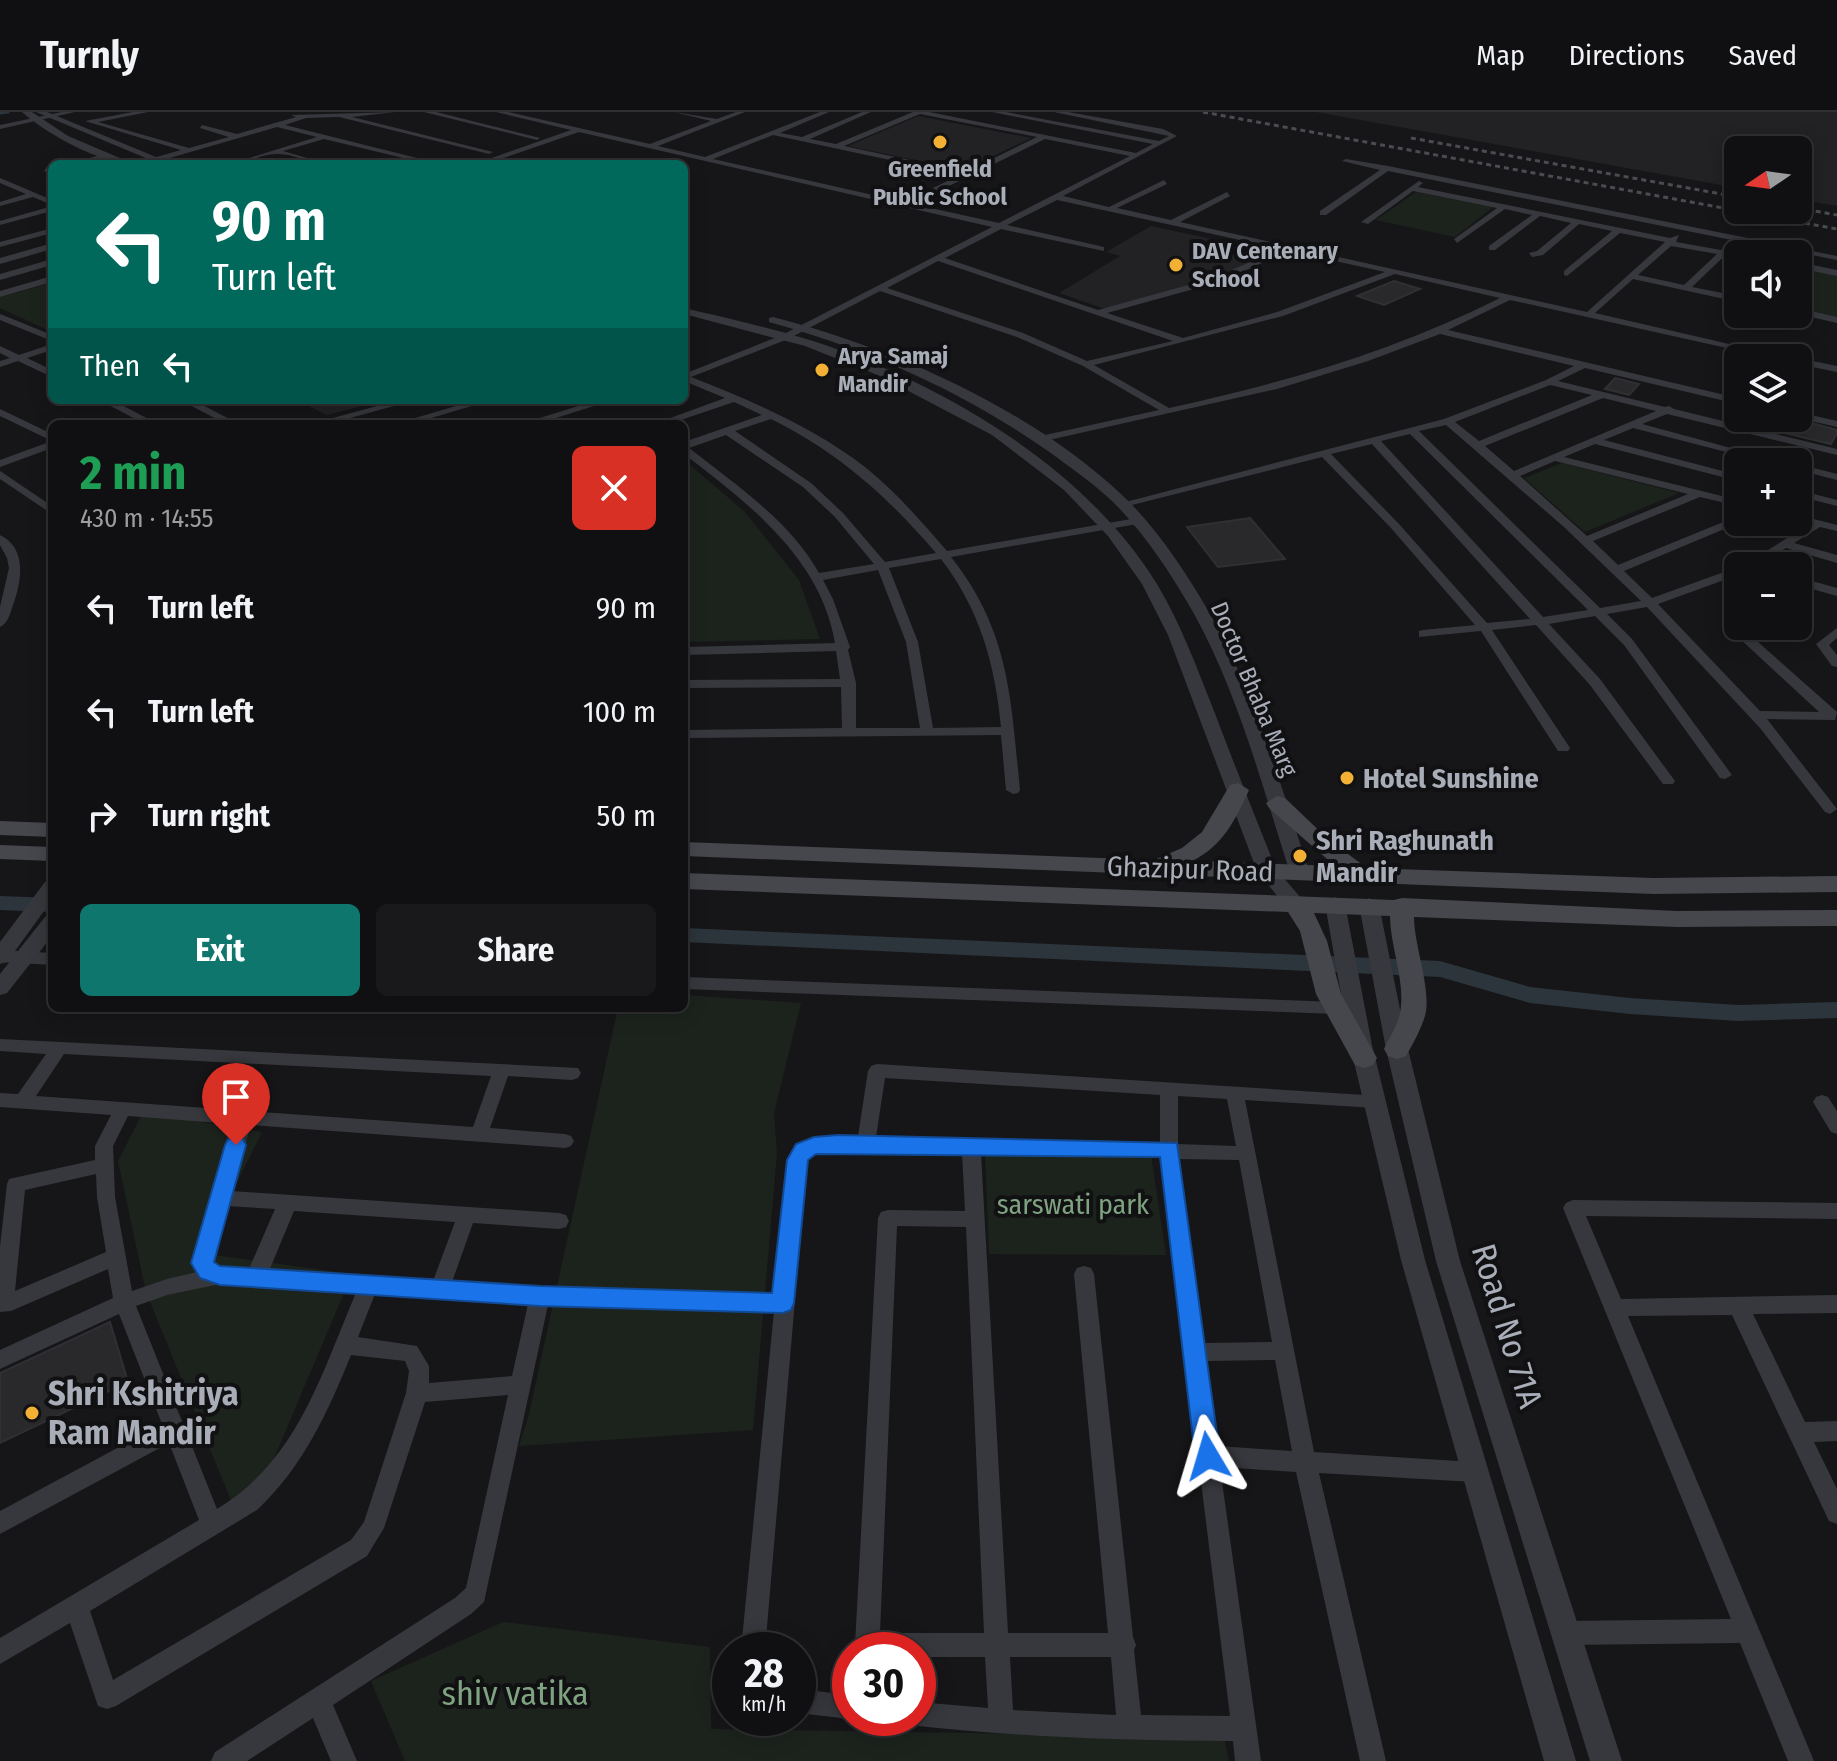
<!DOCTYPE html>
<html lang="en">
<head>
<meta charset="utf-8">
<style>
  :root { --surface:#101012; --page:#19191b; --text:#f1f3f6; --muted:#9c9d9f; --line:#303032; --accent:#0f766e }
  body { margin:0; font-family:"Fira Sans Condensed",sans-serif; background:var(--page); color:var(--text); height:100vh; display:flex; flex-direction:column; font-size:30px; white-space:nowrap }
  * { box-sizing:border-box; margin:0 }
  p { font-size:26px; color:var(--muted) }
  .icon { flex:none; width:44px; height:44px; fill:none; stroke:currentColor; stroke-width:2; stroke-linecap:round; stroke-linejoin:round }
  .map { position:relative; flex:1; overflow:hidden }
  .sheet { position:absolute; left:48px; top:308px; width:640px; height:592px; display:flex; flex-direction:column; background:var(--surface); border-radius:12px; box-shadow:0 4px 20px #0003,0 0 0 2px var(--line) }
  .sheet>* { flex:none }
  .guide { position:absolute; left:48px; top:48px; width:640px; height:244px; border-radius:12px; box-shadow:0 4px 20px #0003,0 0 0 2px var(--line); background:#00695c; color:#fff; overflow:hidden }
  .needle { width:52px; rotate:257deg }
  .buttons { position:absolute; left:1724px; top:24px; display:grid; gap:16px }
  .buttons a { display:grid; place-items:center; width:88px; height:88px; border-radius:12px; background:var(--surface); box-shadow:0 4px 20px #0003,0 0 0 2px var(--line); font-size:40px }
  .speed { position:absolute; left:712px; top:1520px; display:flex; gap:16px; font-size:40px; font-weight:700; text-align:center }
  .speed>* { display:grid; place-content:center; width:104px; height:104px; border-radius:50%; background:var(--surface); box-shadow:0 4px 20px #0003,0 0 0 2px var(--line); line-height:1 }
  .speed small { font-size:20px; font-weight:400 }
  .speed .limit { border:12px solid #d22; background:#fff; color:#111 }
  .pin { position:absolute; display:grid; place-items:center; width:68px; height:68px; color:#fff; margin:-82px -34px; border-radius:50% 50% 50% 0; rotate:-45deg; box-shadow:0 0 8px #0007 }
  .pin .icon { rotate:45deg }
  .me { position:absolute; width:88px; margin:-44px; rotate:353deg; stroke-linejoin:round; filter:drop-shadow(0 0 6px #0008) }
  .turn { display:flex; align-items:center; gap:28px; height:168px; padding:0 32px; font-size:36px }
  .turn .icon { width:104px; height:104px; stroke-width:2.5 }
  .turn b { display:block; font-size:56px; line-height:68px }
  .then { display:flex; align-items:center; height:76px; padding:0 32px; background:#0003; gap:16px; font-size:30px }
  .round { display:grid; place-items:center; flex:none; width:84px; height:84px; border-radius:12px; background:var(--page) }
  .head { display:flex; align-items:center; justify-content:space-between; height:136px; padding:0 32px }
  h1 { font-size:48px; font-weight:700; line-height:60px; color:#1e9e55 }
  .cta { display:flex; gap:16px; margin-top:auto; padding:16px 32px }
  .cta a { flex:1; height:92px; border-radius:12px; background:var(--accent); color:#fff; font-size:32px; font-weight:700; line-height:92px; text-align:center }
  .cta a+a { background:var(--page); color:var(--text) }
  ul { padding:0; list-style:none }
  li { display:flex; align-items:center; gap:24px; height:104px; padding:0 32px }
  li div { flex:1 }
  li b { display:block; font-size:30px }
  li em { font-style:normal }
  header { display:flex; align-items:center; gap:48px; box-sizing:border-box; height:112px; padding:0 40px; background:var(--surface); border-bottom:2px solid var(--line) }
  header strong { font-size:38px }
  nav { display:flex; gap:44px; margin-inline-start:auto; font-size:28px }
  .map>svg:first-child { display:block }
  .built { fill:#222225 }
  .green { fill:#1c231d }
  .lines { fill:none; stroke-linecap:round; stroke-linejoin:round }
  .stream { stroke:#2c353c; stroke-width:3 }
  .canal { fill:#2c353c; fill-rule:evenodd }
  .building { fill:#29292c; stroke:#303034; stroke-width:2 }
  .minor { fill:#37383d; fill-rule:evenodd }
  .tertiary { fill:#37383d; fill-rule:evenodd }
  .secondary { fill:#45474d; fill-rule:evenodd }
  .rail { stroke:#4a4c52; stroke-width:3; stroke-dasharray:5 4; stroke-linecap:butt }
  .route { fill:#1a73e8; stroke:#114b97; stroke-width:2 }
  .poi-dot { fill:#f2b134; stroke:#111113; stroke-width:3 }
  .labels { text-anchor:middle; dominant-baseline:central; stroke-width:8; stroke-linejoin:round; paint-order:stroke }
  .far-poi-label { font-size:24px; font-weight:bold; fill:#a8adb8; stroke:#111113; text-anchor:start }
  .far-street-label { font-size:24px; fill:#a8adb8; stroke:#111113 }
  .poi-label { font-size:28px; font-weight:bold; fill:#a8adb8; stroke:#111113; text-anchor:start }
  .street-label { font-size:28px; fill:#a8adb8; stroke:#111113 }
  .park-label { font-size:28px; fill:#7fa381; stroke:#111113 }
  .near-street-label { font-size:34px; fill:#a8adb8; stroke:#111113 }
  .near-poi-label { font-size:34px; font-weight:bold; fill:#a8adb8; stroke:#111113; text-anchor:start }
  .near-park-label { font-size:34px; fill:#7fa381; stroke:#111113 }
</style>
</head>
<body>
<header>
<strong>Turnly</strong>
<nav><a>Map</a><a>Directions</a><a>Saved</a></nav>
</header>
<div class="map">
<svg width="1837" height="1649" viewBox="0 0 1837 1649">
  <rect width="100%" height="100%" fill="#161618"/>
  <!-- built -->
  <g class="built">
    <polygon points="1316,0 1837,0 1837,94 1798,87 1798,38 1738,38 1738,76"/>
    <polygon points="918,4 1031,26 964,58 848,34"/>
    <polygon points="1151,114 1278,141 1223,163 1105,197 1059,181 1120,144 1106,140"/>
    <polygon points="296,288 385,288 327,303"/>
  </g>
  <!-- green -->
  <g class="green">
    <polygon points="1416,80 1493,95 1455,125 1376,108"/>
    <polygon points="1798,155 1837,163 1837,205 1798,197"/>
    <polygon points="52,171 52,220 0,196 0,185"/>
    <polygon points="684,348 744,399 799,468 820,527 684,530"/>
    <polygon points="1562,351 1679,381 1585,420 1524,366"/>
    <polygon points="684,883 801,891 774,1001 777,1042 753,1318 519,1334 529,1302 618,896 684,896"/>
    <polygon points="143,1000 262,1020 206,1133 206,1142 352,1162 264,1370 232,1391 146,1180 118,1049"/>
    <polygon points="985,1042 1151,1043 1166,1143 989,1142"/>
    <polygon points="503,1510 710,1535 711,1617 1224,1625 1229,1649 405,1649 371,1569"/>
  </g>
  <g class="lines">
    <!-- stream -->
    <polyline class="stream" points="0,1 8,0"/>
    <!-- canal -->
    <g class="canal">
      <polygon points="0,784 52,786 52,800 0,798"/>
      <polygon points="684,816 1440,849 1530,875 1630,886 1738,893 1837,890 1837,906 1738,909 1630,902 1530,891 1440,865 684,830"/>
    </g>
  </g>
  <!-- building -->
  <g class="building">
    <polygon points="1394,169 1420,177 1384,193 1357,184"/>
    <polygon points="1615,266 1639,272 1629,283 1605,277"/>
    <polygon points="1747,306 1794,306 1837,318 1837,321 1831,332 1747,312"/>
    <polygon points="1250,406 1285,447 1218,455 1187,415"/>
    <polygon points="110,1210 128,1270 0,1331 0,1261"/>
  </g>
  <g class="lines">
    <!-- minor -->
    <g class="minor">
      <polygon points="62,0 75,0 0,17 0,13"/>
      <path d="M133 0H148L98 10 189 36 229 25 200 16 202 13 237 22 296 5 291 3 395 0 352 5 493 40 489 42 339 5 306 6 285 13 441 52H428L324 27 283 39 328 52C310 52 293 41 276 42 260 42 246 52 230 52L317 25 277 15 156 50 153 46 181 38 85 9Z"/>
      <polygon points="424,0 436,0 540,26 537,28"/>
      <path d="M496 0H508L650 32 711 9 674 0 717 7 736 0H745L658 34 705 45 820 0H829L780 21 802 25 862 0H871L810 27 836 32 913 0H929L1136 41 1153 32 992 0H1006L1159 29 1169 24 1054 0H1068L1163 17 1177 24 1063 84 1109 95 1164 68 1167 72 1117 96 1171 108 1227 80 1230 84 1180 110 1587 200 1665 130 1620 121 1567 164 1564 163V159L1612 119 1579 112 1543 143 1532 145 1529 141 1537 139 1571 111 1540 104 1495 138H1489V134L1532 103 1505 97 1457 131 1454 127 1497 96 1413 79 1368 112 1361 110 1419 69 1423 71 1418 75 1670 126 1679 123 1676 130 1721 138 1732 128 1388 59 1326 103H1320V99L1380 58 1342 49 1346 47 1388 54 1837 144V148L1740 129 1692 175 1738 184V190L1633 167 1595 201 1790 246H1772L1510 188 1448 218 1738 286V292L1585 256 1558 269 1665 295 1669 294 1674 297 1837 337V343L1667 302 1642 312 1783 350H1765L1633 316 1604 328 1738 363V369L1595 332 1564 345 1738 388V394L1700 385 1593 429 1618 453 1738 404V410H1741L1624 459 1652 486 1738 455V463L1658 492 1760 599 1819 600 1738 525 1734 514 1736 511 1746 514 1748 521 1837 600 1835 608 1767 607 1837 697 1830 702 1825 700 1760 616 1647 495 1607 502 1632 527 1732 663 1725 667 1720 666 1624 533 1595 504 1549 512 1600 567 1675 669 1673 672H1663L1590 573 1536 513 1492 518 1570 636 1568 639H1558L1481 519 1419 525V519L1423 518 1475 513 1391 416 1322 345 1124 395 1118 392 1444 307 1546 268 1574 254 1440 222 1368 249 1277 277 1040 330 1035 327 1036 325 1159 298 1083 254 1017 225 880 179 788 227 691 265C752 289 813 315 865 355 895 379 922 410 947 439L1137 406 1143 409 1137 412 951 445C1010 519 1011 588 1020 678L1018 681 1013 682 1006 678 1001 623 684 626V618L842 616 841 575 684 576V568L840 567 836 539 684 543V535L835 531C821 446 748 391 684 342V330L762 303 734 290 669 312H654L725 286 684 269V262L782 223 992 115 579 20 486 52H475L571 18ZM920 2 1037 25 966 60 844 34ZM773 23 960 63 904 90 713 47ZM1045 27 1130 44 999 111 912 92ZM1057 88 1281 137 1213 166 1098 198 945 146 1001 117 1104 139V135L1007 113ZM1671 134 1717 142 1684 173 1638 163ZM1290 139 1385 160 1277 200 1183 226 1107 201 1219 170ZM938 149 1173 229 1087 249 1023 221 887 176ZM1395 162 1500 186C1395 239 1284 271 1169 296L1094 253 1283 204ZM1550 273 1592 283 1479 329 1455 310ZM1603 286 1656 299 1514 359 1485 334ZM771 307C839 341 886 383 936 441L885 450 843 401 811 371 735 319ZM1446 313 1564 415 1641 489 1600 496 1419 319ZM1410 322 1588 498 1543 505 1381 329ZM726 323 803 375 835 405 874 452 819 461C790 409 735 372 689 336ZM1372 332 1530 507 1487 511 1399 412 1331 342ZM1555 349 1688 382 1587 424 1520 364ZM941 447C980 498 995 552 1001 615L933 616 918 530 889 456ZM878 458 906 530 920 616H856V571L848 538 850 535 833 487 823 468Z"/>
      <polygon points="105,42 108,46 80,52 66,52"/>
      <polygon points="47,55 52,56 52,61 44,59"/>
      <polygon points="0,66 52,88 52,93 33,85 0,94 0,90 26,82 0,71"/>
      <polygon points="49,95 52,95 52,99 0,113 0,109"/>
      <polygon points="49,117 52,117 52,121 0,135 0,130"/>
      <polygon points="49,132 52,132 52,137 0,152 0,146"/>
      <polygon points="52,147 52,153 0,168 0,162"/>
      <polygon points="1798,150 1837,158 1837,164 1798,156"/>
      <polygon points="52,164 52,170 0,185 0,179"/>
      <polygon points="1798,196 1837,205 1837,211 1798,202"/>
      <polygon points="0,202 52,223 52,229 0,208"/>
      <polygon points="52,232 52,238 27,246 52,258 52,265 18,249 0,255 0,249 10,246 0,241 0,234 19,243"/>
      <polygon points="1798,246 1837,254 1837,260 1798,252"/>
      <polygon points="99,288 112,288 158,312 145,312"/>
      <polygon points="180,288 193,288 239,312 226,312"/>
      <polygon points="399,288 416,288 328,312 311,312"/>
      <polygon points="476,288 492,288 411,312 395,312"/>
      <polygon points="597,288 613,288 537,312 521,312"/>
      <polygon points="0,297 52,322 52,336 0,355 0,348 52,329 0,304"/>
      <polygon points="1798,300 1837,309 1837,315 1798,306"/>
      <polygon points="1798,352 1837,362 1837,368 1798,358"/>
      <polygon points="0,359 52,394 52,402 0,367"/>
      <polygon points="1798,378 1837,388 1837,394 1798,384"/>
      <polygon points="1798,403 1837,413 1837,419 1820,415 1794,431 1837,443 1837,451 1786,436 1757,454 1743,454 1809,412 1798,409"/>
      <path d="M0 423C27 436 22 469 13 493 10 502 8 511 0 515V495L9 456 7 446 0 433Z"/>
      <polygon points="1798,465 1837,476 1837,484 1798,473"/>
      <polygon points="1837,516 1837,526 1829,533 1837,543 1837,555 1832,554 1816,532"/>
      <polygon points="0,838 52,841 52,853 0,850"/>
      <polygon points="684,865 1337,890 1343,892 1345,896 1343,900 1337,902 684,877"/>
      <path d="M0 927 578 956 581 961 578 966 572 968 508 964 490 1016 565 1022 571 1024 574 1029 571 1034 565 1036 251 1013 231 1079 559 1101 566 1103 569 1109 566 1115 559 1117 473 1111 452 1170 540 1175 776 1182 789 1048 796 1033 838 1024H858L868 959 871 954 877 952 1381 984 1384 989 1381 994 1375 996 1245 988 1314 1340 1474 1350 1482 1353 1485 1360 1482 1367 1474 1370 1319 1361 1386 1649H1360L1296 1360 1220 1355 1261 1649H1235L1233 1629C1127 1629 1023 1625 918 1614L909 1611 907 1606H918V1590L988 1596 985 1545H918V1538H857L855 1533 878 1106 881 1100 888 1098 965 1099 962 1041 838 1038 809 1044 807 1048 765 1538H741L774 1199 548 1193 484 1490 471 1502 333 1593 357 1649H331L313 1606 247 1649H211L215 1640 455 1486 466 1476 508 1283 425 1290 384 1416 367 1444 116 1594 107 1597 98 1594 70 1511 0 1552V1526L199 1408 169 1331 0 1422V1399L162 1312 119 1202 0 1257V1238L113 1186 108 1157 11 1199 0 1200V1135L7 1072 9 1067 95 1048V1034L111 1003 0 995V981L18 982 46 942 0 939ZM64 942 491 964 473 1015 36 984ZM885 966 1160 983V1032L876 1025ZM1178 984 1227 987 1236 1034 1178 1032ZM128 1004 233 1012 195 1134 192 1151 197 1160 167 1167 132 1179 115 1085 113 1034ZM981 1042 1161 1046 1230 1604 1141 1603 1134 1538 1136 1533 1133 1525 1094 1162 1091 1156 1084 1154 1077 1156 1074 1162 1108 1521H1008ZM1179 1047 1239 1048 1272 1230 1204 1231ZM96 1062 97 1085 106 1140 15 1179 25 1078ZM227 1094 275 1097 249 1157 220 1156 212 1150ZM294 1099 455 1110 433 1169 377 1165 370 1163 364 1165 269 1159ZM897 1114 966 1115 984 1521H880ZM220 1172 356 1181C321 1262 298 1348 217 1397L136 1194 167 1183ZM375 1182 528 1192 512 1264 429 1271V1254L417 1234 358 1225ZM351 1243 405 1249 409 1259 406 1281 364 1410 351 1428 113 1568 90 1499 257 1398C303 1355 328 1300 351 1243ZM1275 1248 1292 1339 1218 1334 1206 1249ZM1010 1545H1111L1116 1603 1013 1598Z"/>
      <polygon points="1822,983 1828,985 1837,999 1837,1022 1831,1020 1813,990 1816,985"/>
      <polygon points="1573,1088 1837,1091 1837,1107 1586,1104 1621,1187 1837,1183 1837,1201 1753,1202 1805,1310 1837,1309 1837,1329 1814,1330 1837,1377 1837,1412 1829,1409 1732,1203 1628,1204 1814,1649 1788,1649 1740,1531 1565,1533 1557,1529 1553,1521 1557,1513 1565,1509 1731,1507 1563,1096 1566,1091"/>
      <polygon points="798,1577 850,1583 850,1606 853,1606 850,1607 798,1601"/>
    </g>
    <!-- tertiary -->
    <g class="tertiary">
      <path d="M22 0H32L68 24 134 52C100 52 47 22 22 0Z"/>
      <polygon points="36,0 47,0 173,52 160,52"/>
      <path d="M684 196C727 206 771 216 813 229 942 271 1085 355 1157 472 1181 512 1197 556 1214 599 1234 652 1255 704 1276 757L1301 786 1304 791 1301 796H1287L1257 759 1168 523 1142 472 1108 424 1064 378 992 323 880 264 805 234 684 202Z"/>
      <path d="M773 205C891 235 1033 298 1122 383 1157 416 1185 459 1209 500 1255 581 1280 673 1310 761L1307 765H1293L1290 761C1262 673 1238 581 1193 500 1171 462 1146 423 1115 392 1095 372 1071 356 1048 339 962 279 870 238 769 210V206Z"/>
      <polygon points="52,768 52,788 7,850 0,852 0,830 45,770"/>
      <polygon points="1335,785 1345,792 1372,933 1425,1148 1576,1649 1544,1649 1401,1148 1350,933 1325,792"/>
      <polygon points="1369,786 1379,793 1408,937 1460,1149 1622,1649 1590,1649 1436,1149 1386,937 1359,793"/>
      <polygon points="52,803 52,824 7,881 0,883 0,862 45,805"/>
    </g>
    <!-- secondary -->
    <g class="secondary">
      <path d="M1238 671 1249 678C1236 707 1222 735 1192 749L1335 754 1269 696 1266 691 1277 684 1285 686 1329 728 1367 756 1654 766 1837 764V780L1654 782 684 744V730L1154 748 1182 736 1202 720 1230 673Z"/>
      <polygon points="0,709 52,711 52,725 0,723"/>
      <polygon points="0,733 52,735 52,749 0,747"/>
      <path d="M684 761 1394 788 1402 786 1677 799 1837 798V814L1677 815 1414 805C1414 834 1432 878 1425 904 1421 917 1413 932 1406 944L1397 947 1388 944 1384 937C1389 926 1398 913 1400 901 1406 870 1390 835 1390 804L1314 801 1327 829 1341 882 1377 946 1373 953 1364 956 1355 953 1316 882 1300 819 1288 800 684 777Z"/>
    </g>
    <!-- rail -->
    <g class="rail">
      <polyline points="1203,0 1837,117"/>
      <polyline points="1411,26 1738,85"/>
      <polyline points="1798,96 1837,103"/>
    </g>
  </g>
  <!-- route -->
  <polygon class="route" points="838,1023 1177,1031 1220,1344 1216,1352 1208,1355 1199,1352 1195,1344 1160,1045 816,1042 808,1048 794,1191 791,1198 783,1201 540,1194 220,1173 200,1166 191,1151 225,1033 228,1027 243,1027 246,1033 214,1150 220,1154 540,1174 772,1181 787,1048 796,1032 814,1025"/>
  <!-- markers -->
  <g class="poi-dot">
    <circle cx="940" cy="30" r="8"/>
    <circle cx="1176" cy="153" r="8"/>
    <circle cx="822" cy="258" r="8"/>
    <circle cx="1347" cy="666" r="8"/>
    <circle cx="1300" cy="744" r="8"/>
    <circle cx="32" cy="1301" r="8"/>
  </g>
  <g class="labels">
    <!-- far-poi labels -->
    <g class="far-poi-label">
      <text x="940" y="57" text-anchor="middle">Greenfield<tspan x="940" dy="28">Public School</tspan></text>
      <text x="1192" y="139">DAV Centenary<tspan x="1192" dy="28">School</tspan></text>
      <text x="838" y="244">Arya Samaj<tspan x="838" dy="28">Mandir</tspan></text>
    </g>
    <!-- far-street labels -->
    <g class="far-street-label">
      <text transform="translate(1254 577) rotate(67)">Doctor Bhaba Marg</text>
    </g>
    <!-- poi labels -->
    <g class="poi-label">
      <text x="1363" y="666">Hotel Sunshine</text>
      <text x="1316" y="728">Shri Raghunath<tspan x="1316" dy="32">Mandir</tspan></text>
    </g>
    <!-- street labels -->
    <g class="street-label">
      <text transform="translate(1190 757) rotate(2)">Ghazipur Road</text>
    </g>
    <!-- park labels -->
    <g class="park-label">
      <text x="1073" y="1092">sarswati park</text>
    </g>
    <!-- near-street labels -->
    <g class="near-street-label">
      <text transform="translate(1507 1214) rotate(73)">Road No 71A</text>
    </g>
    <!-- near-poi labels -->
    <g class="near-poi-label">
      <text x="48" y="1281">Shri Kshitriya<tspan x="48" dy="39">Ram Mandir</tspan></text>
    </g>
    <!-- near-park labels -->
    <g class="near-park-label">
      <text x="515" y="1581">shiv vatika</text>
    </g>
  </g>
</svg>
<div class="buttons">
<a><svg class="needle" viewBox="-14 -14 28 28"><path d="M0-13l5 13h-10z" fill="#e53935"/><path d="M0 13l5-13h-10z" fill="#9c9d9f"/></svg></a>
<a><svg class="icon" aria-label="sound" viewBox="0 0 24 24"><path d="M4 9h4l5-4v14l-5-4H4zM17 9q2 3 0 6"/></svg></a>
<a><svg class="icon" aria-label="layers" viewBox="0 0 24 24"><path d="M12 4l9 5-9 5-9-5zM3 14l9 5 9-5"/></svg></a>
<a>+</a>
<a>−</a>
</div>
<div class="speed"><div>28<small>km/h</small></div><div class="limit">30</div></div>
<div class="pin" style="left:236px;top:1033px;background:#d93025"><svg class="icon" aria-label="arrive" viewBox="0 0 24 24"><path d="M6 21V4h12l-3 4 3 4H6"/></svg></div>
<svg class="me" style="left:1208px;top:1344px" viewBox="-20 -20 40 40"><path d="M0-17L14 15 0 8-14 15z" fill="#1a73e8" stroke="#fff" stroke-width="4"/></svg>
<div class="guide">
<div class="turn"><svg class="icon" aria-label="left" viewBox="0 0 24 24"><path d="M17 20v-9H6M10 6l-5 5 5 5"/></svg><div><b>90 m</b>Turn left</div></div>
<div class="then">Then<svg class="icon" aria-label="left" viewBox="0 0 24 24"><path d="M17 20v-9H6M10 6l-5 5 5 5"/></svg></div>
</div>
<section class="sheet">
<div class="head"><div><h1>2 min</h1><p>430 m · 14:55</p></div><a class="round" style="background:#d93025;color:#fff"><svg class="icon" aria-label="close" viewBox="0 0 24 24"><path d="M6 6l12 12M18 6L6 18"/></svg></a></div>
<ul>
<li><svg class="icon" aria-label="left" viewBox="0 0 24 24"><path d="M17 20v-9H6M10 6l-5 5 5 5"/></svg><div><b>Turn left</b></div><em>90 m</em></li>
<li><svg class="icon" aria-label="left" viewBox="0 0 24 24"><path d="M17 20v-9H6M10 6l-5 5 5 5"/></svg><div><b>Turn left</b></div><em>100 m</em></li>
<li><svg class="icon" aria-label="right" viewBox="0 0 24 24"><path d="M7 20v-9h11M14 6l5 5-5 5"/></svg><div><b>Turn right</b></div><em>50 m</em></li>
</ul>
<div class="cta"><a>Exit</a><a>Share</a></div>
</section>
</div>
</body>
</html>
